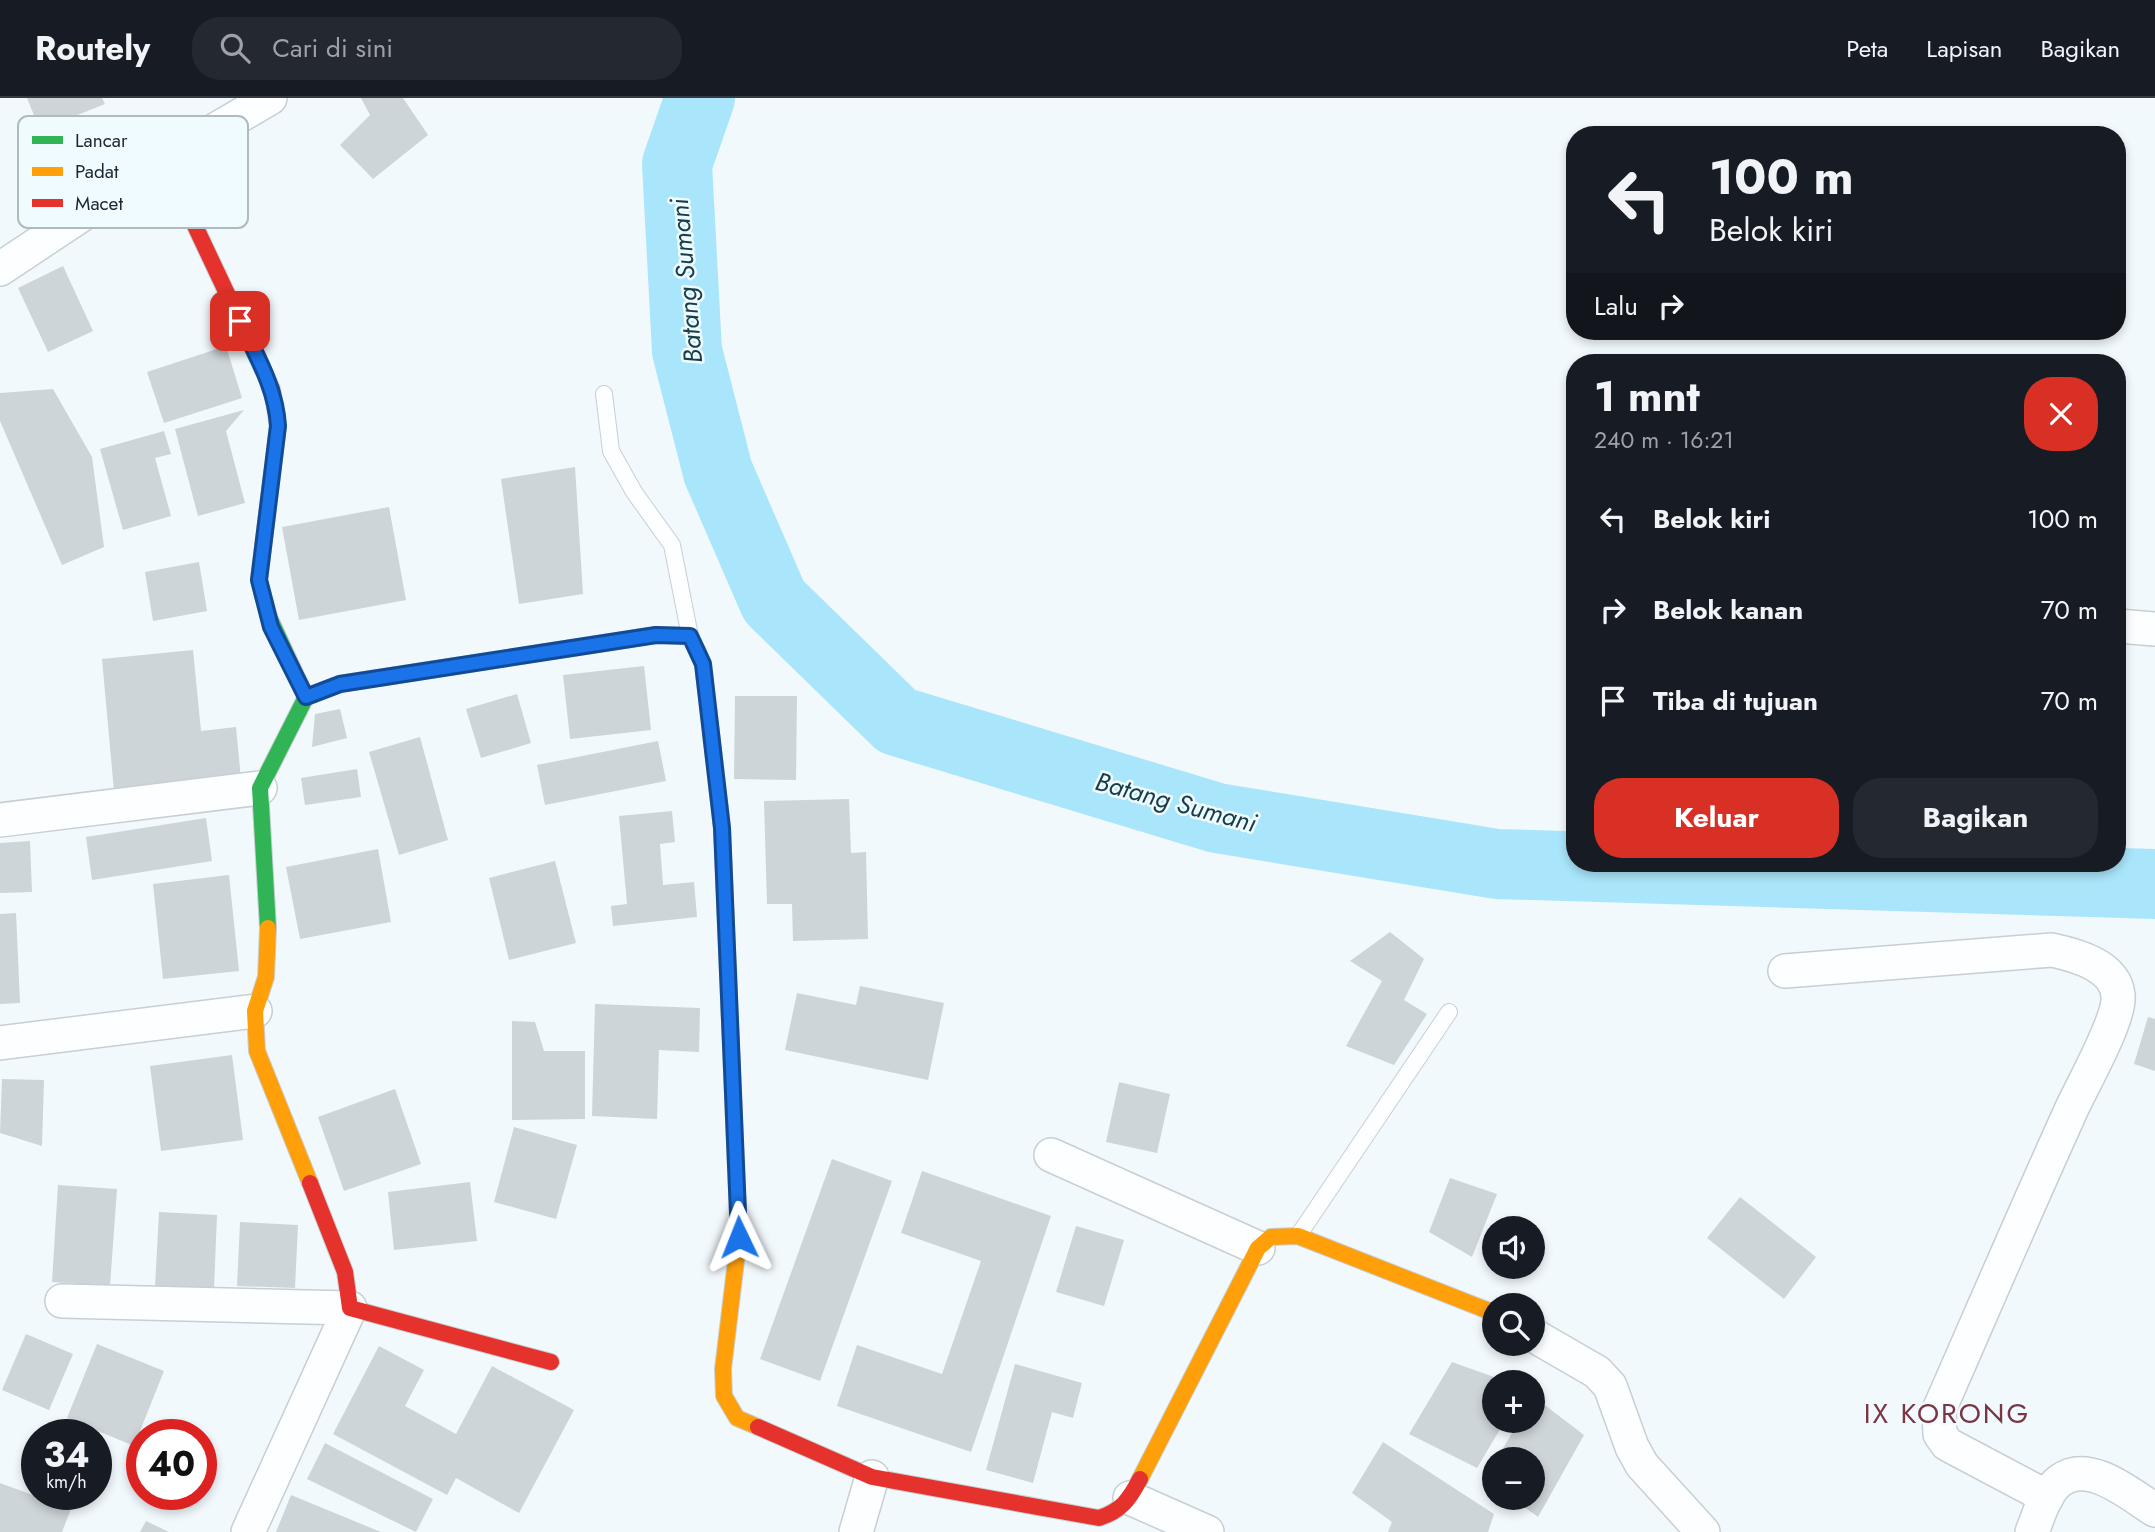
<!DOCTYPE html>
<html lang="id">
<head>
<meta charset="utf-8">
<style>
  :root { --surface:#171b24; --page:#242831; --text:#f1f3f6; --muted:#9ea1a6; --line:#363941; --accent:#d93025 }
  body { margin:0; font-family:Jost,sans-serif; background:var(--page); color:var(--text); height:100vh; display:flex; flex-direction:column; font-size:26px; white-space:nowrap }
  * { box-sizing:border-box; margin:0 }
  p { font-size:23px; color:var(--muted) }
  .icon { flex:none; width:38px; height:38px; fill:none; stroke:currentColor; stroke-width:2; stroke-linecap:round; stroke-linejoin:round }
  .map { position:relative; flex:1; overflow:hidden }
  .panel { position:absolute; left:1566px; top:256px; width:560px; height:518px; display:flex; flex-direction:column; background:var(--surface); border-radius:28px; box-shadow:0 4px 10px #0003 }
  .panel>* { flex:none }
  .hud { position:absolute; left:1566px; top:28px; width:560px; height:214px; border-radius:28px; box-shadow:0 4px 10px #0003; background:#171b24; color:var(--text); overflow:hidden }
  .controls { position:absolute; left:1482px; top:1118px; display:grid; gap:14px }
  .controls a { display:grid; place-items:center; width:63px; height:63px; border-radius:50%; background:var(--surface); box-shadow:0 4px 10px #0003; font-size:35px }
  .speed { position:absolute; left:21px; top:1321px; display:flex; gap:14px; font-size:35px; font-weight:700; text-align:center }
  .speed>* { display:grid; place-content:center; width:91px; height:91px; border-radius:50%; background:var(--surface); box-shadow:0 4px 10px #0003; line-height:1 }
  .speed small { font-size:18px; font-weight:400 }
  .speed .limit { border:10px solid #d22; background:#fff; color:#111 }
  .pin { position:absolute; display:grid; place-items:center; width:60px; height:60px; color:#fff; margin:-30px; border-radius:14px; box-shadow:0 4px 10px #0006 }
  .me { position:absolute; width:77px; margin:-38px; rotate:358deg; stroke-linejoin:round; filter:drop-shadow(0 0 5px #0008) }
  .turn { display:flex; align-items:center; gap:24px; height:147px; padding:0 28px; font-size:32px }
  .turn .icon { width:91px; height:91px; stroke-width:2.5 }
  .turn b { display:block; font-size:49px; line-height:60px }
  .then { display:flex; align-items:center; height:66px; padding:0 28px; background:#0003; gap:14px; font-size:26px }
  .round { display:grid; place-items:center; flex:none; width:74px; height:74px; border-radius:28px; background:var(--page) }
  .head { display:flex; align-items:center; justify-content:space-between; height:119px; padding:0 28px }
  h1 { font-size:42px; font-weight:700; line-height:52px }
  .cta { display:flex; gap:14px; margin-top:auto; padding:14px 28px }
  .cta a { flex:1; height:80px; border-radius:28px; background:var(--accent); color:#fff; font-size:28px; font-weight:700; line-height:80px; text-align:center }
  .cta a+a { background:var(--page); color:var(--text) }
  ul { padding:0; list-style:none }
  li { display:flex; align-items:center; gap:21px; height:91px; padding:0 28px }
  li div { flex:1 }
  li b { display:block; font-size:26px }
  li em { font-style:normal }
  header { display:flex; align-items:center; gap:42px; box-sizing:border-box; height:98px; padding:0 35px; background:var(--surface); border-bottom:2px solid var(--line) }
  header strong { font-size:33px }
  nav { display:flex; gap:38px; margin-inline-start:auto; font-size:24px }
  .search { width:490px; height:63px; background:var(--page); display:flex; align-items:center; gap:18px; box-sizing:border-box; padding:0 24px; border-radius:28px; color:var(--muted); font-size:26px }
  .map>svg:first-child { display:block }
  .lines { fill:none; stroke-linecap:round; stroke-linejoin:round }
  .river { stroke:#aae6fb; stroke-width:70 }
  .building { fill:#cdd5d8 }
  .lane-casing { stroke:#c7cfd2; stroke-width:18 }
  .street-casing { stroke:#c7cfd2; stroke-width:36 }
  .fast-casing { stroke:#c7cfd2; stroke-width:18 }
  .slow-casing { stroke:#c7cfd2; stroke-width:18 }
  .jam-casing { stroke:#c7cfd2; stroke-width:18 }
  .lane { stroke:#fdfeff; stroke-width:16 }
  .street { stroke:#fdfeff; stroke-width:33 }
  .fast { stroke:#30b455; stroke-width:16 }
  .slow { stroke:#ff9f0a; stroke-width:16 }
  .jam { stroke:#e5322d; stroke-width:16 }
  .route-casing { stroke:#114b97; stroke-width:18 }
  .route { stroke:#1a73e8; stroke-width:12 }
  .labels { text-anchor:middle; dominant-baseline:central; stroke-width:5; stroke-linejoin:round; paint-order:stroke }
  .water-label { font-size:26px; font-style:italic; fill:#173d49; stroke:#effbff }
  .quarter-label { font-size:28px; letter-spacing:2px; fill:#7d3542; stroke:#effbff }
  .key { fill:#effbff; stroke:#b0bbbf; stroke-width:2 }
  .key-label { font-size:19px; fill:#1c272b }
</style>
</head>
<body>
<header>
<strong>Routely</strong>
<div class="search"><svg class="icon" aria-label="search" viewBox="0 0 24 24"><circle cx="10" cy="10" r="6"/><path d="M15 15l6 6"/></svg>Cari di sini</div>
<nav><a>Peta</a><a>Lapisan</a><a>Bagikan</a></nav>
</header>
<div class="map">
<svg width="2155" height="1434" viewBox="0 0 2155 1434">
  <rect width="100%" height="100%" fill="#f2f9fc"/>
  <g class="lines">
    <!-- river -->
    <polyline class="river" points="700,0 677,66 687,253 718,374 774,503 897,623 1217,720 1497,766 2155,786"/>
  </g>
  <!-- building -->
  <g class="building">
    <polygon points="27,0 102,0 105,6 40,32"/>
    <polygon points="361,0 403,0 428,37 373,81 340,47 370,17"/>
    <polygon points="63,168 93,233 48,254 18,190"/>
    <polygon points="226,248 242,300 164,325 147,274"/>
    <polygon points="53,291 92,359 104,449 62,467 0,323 0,295"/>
    <polygon points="244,312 226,333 245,405 198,418 175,331"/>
    <polygon points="164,333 171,356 155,360 171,418 123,432 100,351"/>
    <polygon points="575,369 583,496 519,506 501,381"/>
    <polygon points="389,409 406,502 299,522 282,429"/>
    <polygon points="199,464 207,513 153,523 145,474"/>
    <polygon points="193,552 201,633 236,629 241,681 114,693 102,561"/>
    <polygon points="644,568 651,632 570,641 563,577"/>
    <polygon points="517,596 531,645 481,660 466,611"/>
    <polygon points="735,598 797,598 796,682 734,681"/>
    <polygon points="340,611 347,640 312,649 315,616"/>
    <polygon points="420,639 448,742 399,757 369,654"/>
    <polygon points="658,643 666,683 545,707 537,667"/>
    <polygon points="357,671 361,699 305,707 301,680"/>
    <polygon points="849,701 851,755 866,754 868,841 793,843 792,806 767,806 764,703"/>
    <polygon points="672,713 675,744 660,746 663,787 694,784 697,819 613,828 611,808 627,806 619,718"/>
    <polygon points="206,720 212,763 92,782 86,739"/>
    <polygon points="30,743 32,794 0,795 0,745"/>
    <polygon points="378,751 391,824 300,841 286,769"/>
    <polygon points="555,763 576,845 509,862 489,780"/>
    <polygon points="229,777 239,873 163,881 153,786"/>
    <polygon points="16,815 20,905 0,906 0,816"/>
    <polygon points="1390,834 1424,861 1404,902 1427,916 1394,967 1346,948 1382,883 1350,863"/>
    <polygon points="860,888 944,905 928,982 785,952 797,895 856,907"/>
    <polygon points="595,906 700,910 699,954 659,952 657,1021 592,1018"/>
    <polygon points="2148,919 2155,921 2155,973 2134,966"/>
    <polygon points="512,923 535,924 544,953 585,953 585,1021 512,1022"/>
    <polygon points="232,957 243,1042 161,1053 150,968"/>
    <polygon points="2,981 44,982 42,1048 0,1035"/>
    <polygon points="1119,984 1170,996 1157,1055 1106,1044"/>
    <polygon points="395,991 421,1066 344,1093 318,1019"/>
    <polygon points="514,1029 577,1047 556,1121 494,1104"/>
    <polygon points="832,1061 892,1083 820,1283 760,1261"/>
    <polygon points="922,1073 1051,1118 971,1354 837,1308 857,1247 942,1276 981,1163 901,1135"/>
    <polygon points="1450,1080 1497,1096 1472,1159 1429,1134"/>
    <polygon points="470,1084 477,1143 394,1152 388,1094"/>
    <polygon points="58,1087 117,1091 110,1188 52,1184"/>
    <polygon points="1740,1099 1816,1159 1784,1201 1707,1140"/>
    <polygon points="159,1114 217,1117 214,1191 155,1189"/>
    <polygon points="240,1124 298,1127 295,1190 237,1188"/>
    <polygon points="1076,1128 1124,1142 1104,1208 1056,1194"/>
    <polygon points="26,1236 73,1256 49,1312 2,1292"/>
    <polygon points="97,1246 164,1273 134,1348 67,1320"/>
    <polygon points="379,1248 424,1272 405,1308 456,1336 492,1268 574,1312 519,1415 456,1380 447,1397 333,1336"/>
    <polygon points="1452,1264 1508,1284 1494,1284 1494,1323 1505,1323 1477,1370 1409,1336"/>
    <polygon points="1015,1266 1082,1285 1073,1320 1052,1314 1033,1385 986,1372"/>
    <polygon points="1533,1298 1584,1337 1538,1419 1512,1400 1533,1400 1533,1362 1496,1362 1519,1323 1533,1323"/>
    <polygon points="1383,1344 1494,1416 1488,1434 1388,1434 1392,1424 1352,1395"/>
    <polygon points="325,1345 433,1401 416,1434 307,1381"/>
    <polygon points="1494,1364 1494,1388 1485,1380"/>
    <polygon points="0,1385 71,1411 62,1434 0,1434"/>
    <polygon points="291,1397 381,1434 276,1434"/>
    <polygon points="146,1423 169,1434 140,1434"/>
  </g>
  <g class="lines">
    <defs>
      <g id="lane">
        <polyline points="604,296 611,353 634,394 672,447 690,538"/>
        <polyline points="1298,1138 1449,914"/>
      </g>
      <g id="street">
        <polyline points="0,171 164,62 270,0"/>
        <polyline points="2118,528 2155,531"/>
        <polyline points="0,722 260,690"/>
        <path d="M1785 873 2052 852C2075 857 2115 867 2118 897 2121 922 2079 992 2068 1019 2024 1116 1982 1214 1939 1312L1940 1336 1947 1346 2047 1399"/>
        <polyline points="0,945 255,913"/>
        <polyline points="1051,1057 1258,1150"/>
        <polyline points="62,1203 350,1210 248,1434"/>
        <polyline points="1533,1237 1597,1274 1610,1288 1632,1349 1642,1367 1703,1434"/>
        <polyline points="1130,1400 1207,1434"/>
        <polyline points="856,1434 872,1379"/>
        <path d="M2032 1434C2039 1417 2045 1393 2061 1382 2090 1361 2132 1398 2155 1412"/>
      </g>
      <g id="fast">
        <polyline points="698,554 703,566 722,730 735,1046"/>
        <polyline points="268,830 260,690 306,599 269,519"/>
      </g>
      <g id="slow">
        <polyline points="306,599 339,586 656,537 690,538 698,554"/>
        <polyline points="268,830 266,879 255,913 257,953 310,1085"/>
        <polyline points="735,1046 739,1138 723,1271 724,1298 737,1320 758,1329"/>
        <polyline points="1140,1381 1258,1150 1271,1139 1298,1138 1494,1215"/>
      </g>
      <g id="jam">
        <polyline points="164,62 272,291 278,328 259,482 269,519"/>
        <polyline points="310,1085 345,1174 350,1210 551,1264"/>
        <path d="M758 1329 872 1379 1099 1420C1121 1413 1129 1402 1140 1381"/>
      </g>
    </defs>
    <!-- lane casing -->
    <use href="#lane" class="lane-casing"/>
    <!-- street casing -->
    <use href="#street" class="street-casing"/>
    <!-- fast casing -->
    <use href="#fast" class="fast-casing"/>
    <!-- slow casing -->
    <use href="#slow" class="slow-casing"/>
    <!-- jam casing -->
    <use href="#jam" class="jam-casing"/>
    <!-- lane -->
    <use href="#lane" class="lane"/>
    <!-- street -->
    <use href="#street" class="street"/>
    <!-- fast -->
    <use href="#fast" class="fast"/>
    <!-- slow -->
    <use href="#slow" class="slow"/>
    <!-- jam -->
    <use href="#jam" class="jam"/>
  </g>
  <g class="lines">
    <defs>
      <path id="route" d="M240 223C256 257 276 290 278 328L259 482 271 529 306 599 340 586 656 537 690 538 703 566 722 730 739 1139"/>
    </defs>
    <!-- route casing -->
    <use href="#route" class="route-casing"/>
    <!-- route -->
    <use href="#route" class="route"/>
  </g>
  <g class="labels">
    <!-- water labels -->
    <g class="water-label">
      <text transform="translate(686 183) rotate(-95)">Batang Sumani</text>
      <text transform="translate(1176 704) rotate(15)">Batang Sumani</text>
    </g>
    <!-- quarter labels -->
    <g class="quarter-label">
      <text x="1947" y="1315">IX KORONG</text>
    </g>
  </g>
  <!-- legend -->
  <rect x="18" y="18" width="230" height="112" rx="10" class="key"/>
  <rect x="32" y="38" width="31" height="8" fill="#30b455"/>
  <rect x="32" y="69" width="31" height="9" fill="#ff9f0a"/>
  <rect x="32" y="101" width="31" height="8" fill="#e5322d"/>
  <g class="key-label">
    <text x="75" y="49">Lancar</text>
    <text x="75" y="80">Padat</text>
    <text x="75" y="112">Macet</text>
  </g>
</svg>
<div class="controls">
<a><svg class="icon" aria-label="sound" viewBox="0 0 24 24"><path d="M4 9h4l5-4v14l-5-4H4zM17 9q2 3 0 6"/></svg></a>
<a><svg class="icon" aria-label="search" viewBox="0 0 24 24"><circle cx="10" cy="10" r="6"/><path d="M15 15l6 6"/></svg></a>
<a>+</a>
<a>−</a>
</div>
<div class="speed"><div>34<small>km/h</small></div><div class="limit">40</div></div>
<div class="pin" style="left:240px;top:223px;background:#d93025"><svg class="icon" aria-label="arrive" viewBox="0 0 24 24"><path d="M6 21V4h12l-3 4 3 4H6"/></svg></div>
<svg class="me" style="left:739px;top:1139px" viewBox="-20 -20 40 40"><path d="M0-17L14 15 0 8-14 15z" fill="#1a73e8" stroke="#fff" stroke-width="4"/></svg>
<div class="hud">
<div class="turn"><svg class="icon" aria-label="left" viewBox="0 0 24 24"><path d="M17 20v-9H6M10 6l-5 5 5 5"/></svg><div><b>100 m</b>Belok kiri</div></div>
<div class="then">Lalu<svg class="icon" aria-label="right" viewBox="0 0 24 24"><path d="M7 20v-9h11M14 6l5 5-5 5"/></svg></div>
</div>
<section class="panel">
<div class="head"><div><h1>1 mnt</h1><p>240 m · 16:21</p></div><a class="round" style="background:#d93025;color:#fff"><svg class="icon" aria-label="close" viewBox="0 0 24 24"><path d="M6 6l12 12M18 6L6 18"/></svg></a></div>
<ul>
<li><svg class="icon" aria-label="left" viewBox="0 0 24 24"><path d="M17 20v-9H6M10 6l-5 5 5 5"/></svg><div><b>Belok kiri</b></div><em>100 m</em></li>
<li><svg class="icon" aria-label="right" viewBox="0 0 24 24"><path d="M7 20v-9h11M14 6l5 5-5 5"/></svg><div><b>Belok kanan</b></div><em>70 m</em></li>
<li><svg class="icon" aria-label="arrive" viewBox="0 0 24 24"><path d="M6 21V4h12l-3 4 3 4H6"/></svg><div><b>Tiba di tujuan</b></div><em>70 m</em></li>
</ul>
<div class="cta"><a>Keluar</a><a>Bagikan</a></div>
</section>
</div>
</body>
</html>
